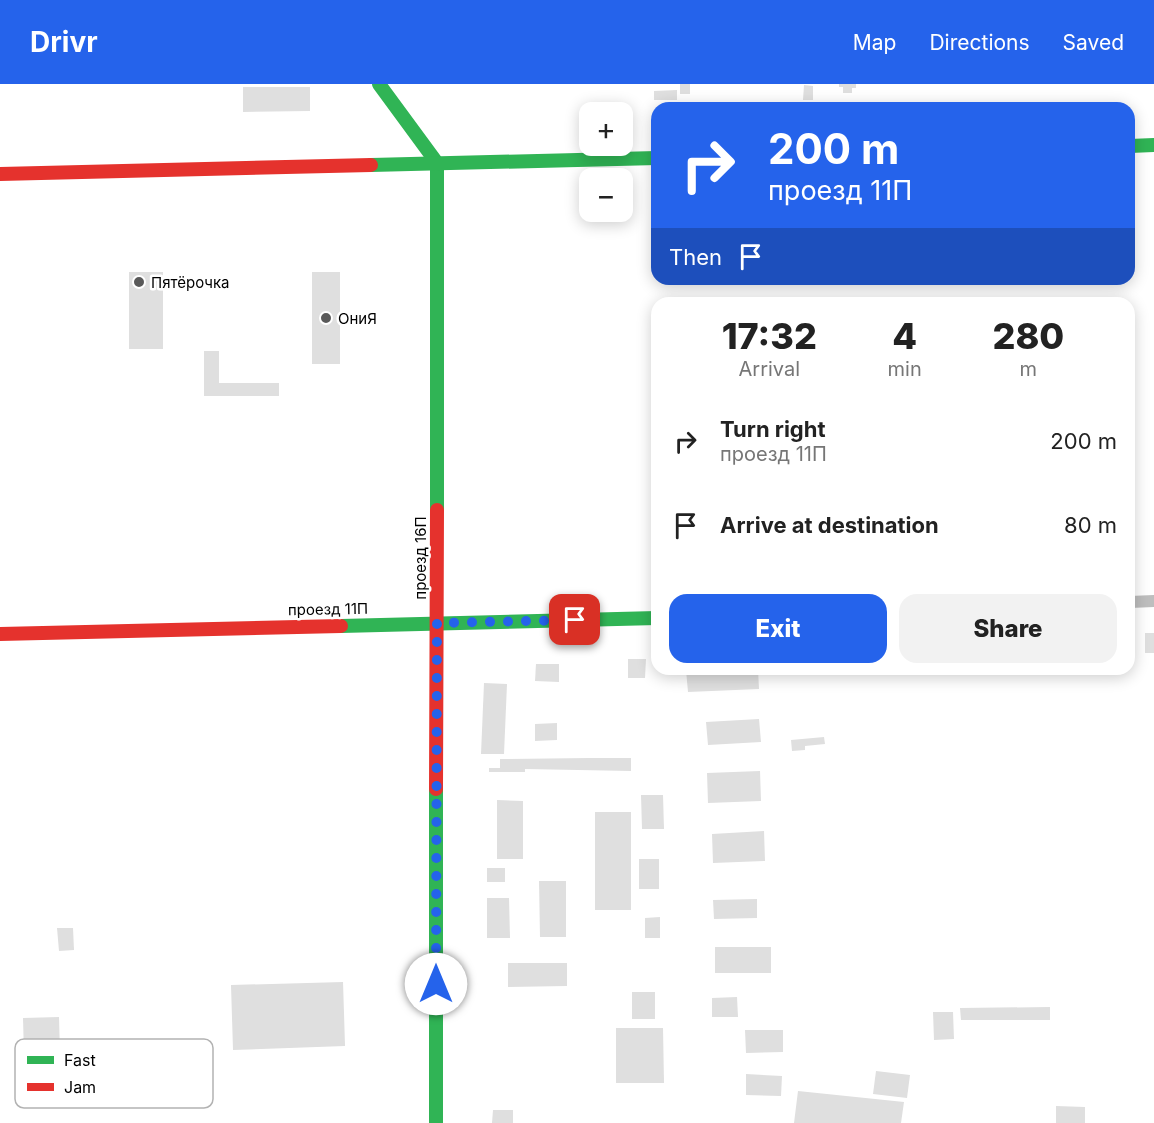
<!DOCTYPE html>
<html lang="en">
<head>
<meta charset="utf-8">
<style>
  :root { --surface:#fff; --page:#f2f2f2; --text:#222; --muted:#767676; --accent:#2563eb }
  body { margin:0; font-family:Inter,sans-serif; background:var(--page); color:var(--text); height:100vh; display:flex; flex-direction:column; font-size:22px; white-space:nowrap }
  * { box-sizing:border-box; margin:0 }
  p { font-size:20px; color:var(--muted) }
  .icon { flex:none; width:33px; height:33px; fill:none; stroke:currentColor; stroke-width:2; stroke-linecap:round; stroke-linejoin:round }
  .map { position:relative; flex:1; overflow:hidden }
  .drawer { position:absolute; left:651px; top:213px; width:484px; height:378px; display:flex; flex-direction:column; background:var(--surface); border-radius:18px; box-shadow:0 3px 15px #0003 }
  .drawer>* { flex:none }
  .guide { position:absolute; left:651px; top:18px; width:484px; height:183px; border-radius:18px; box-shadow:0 3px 15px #0003; background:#2563eb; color:#fff; overflow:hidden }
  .tools { position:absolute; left:579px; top:18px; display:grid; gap:12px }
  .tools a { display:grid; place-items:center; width:54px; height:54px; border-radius:12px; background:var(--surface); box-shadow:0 3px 15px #0003; font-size:30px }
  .pin { position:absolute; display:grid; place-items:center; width:51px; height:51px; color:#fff; margin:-26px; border-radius:12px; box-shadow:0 3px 9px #0006 }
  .me { position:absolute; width:66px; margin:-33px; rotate:0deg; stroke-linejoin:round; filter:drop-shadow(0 0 4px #0008) }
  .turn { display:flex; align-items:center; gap:21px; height:126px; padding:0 18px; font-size:27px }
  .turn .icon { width:78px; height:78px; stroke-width:2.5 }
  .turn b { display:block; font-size:42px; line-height:51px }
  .then { display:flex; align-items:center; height:57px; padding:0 18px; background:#0003; gap:12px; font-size:22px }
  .eta { display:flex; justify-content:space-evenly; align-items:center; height:102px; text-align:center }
  .eta b { font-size:36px; font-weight:800; line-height:42px }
  .button { display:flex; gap:12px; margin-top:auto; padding:12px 18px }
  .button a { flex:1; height:69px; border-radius:18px; background:var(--accent); color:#fff; font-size:24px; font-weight:800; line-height:69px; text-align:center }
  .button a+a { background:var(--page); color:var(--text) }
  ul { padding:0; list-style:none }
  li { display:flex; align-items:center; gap:18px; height:84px; padding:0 18px }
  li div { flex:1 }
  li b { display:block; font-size:22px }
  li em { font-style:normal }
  header { display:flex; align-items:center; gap:36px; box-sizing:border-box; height:84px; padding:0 30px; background:var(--accent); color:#fff }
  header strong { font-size:28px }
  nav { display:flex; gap:33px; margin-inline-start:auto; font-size:21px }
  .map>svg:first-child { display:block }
  .building { fill:#dfdfdf }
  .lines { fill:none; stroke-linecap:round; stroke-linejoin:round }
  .street { stroke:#bebebe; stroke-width:12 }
  .fast { stroke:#30b455; stroke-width:14 }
  .jam { stroke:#e5322d; stroke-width:14 }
  .route { stroke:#2563eb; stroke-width:10; stroke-dasharray:0 18 }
  .poi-dot { fill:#595959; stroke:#fff; stroke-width:2 }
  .labels { text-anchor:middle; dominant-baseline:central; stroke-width:5; stroke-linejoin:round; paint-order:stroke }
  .poi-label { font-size:15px; fill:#000; stroke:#fff; text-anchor:start }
  .street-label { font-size:15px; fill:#000; stroke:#fff }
  .key { fill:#fff; stroke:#b2b2b2; stroke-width:1.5 }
  .key-label { font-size:16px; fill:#000 }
</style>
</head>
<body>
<header>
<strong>Drivr</strong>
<nav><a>Map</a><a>Directions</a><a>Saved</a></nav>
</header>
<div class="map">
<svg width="1154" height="1039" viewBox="0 0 1154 1039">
  <rect width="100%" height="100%" fill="#fff"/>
  <!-- building -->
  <g class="building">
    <rect x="680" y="0" width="10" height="10"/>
    <polygon points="839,0 856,0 856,4 852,4 852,9 843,9 843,3 839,3"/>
    <polygon points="804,1 813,2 813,16 803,16"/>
    <polygon points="243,3 310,3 310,27 243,28"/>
    <polygon points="677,6 677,16 654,16 654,7"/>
    <rect x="129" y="188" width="34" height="77"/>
    <rect x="312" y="188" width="28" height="92"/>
    <polygon points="204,267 219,267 219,299 279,299 279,312 204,312"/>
    <rect x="1145" y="549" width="9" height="20"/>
    <polygon points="628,575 646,575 645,594 628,594"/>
    <polygon points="536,580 559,580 559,598 535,597"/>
    <polygon points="758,585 759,605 688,608 686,586"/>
    <polygon points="484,599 507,600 504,670 481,670"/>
    <polygon points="759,635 761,658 708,661 706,638"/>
    <polygon points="557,639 557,656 535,657 535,640"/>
    <polygon points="824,653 825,660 805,662 805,666 792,667 791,656"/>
    <polygon points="589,674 631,674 631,687 525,685 525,688 489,688 489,684 500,684 500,675"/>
    <polygon points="760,687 761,717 708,719 707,689"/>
    <polygon points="641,711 663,711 664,745 642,745"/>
    <polygon points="497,716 523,717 523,775 497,775"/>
    <rect x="595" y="728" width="36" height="98"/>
    <polygon points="764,747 765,777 713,779 712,750"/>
    <rect x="639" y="775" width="20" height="30"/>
    <rect x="487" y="784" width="18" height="14"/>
    <polygon points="539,797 566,797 566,853 540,853"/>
    <polygon points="487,814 509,814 510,854 487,854"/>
    <polygon points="757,815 757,834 714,835 713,816"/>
    <polygon points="660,833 660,854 645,854 645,834"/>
    <polygon points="57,844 73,844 74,866 59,867"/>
    <rect x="715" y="863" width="56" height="26"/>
    <polygon points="508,879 567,879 567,902 508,903"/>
    <polygon points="343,898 345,962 233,966 231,901"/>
    <rect x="632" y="908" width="23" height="27"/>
    <polygon points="737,913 738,933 712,933 712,914"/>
    <polygon points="1050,923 1050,936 961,936 960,924"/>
    <polygon points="933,928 953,928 954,955 934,956"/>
    <polygon points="59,933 61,1007 25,1008 23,934"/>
    <polygon points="616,944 663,944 664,999 616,999"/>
    <polygon points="745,946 783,946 783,968 746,969"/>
    <polygon points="876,987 910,991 907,1014 873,1010"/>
    <polygon points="746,990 782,992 781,1012 746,1011"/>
    <polygon points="798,1007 904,1018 901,1039 794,1039"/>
    <polygon points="1056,1022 1085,1023 1085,1039 1056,1039"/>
    <polygon points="493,1026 513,1026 513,1039 492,1039"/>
  </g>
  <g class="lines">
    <!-- street -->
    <polyline class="street" points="1130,518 1154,517"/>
    <!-- fast -->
    <g class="fast">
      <polyline points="379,0 437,79 437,426"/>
      <polyline points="1130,62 1154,61"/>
      <polyline points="371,81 657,74"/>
      <polyline points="341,542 657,534"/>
      <polyline points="436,1039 436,705"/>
    </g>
    <!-- jam -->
    <g class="jam">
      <polyline points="0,90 371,81"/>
      <polyline points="0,550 341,542"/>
      <polyline points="436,705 437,426"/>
    </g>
  </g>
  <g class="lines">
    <!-- route -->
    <polyline class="route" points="436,900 437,539 575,536"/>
  </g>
  <!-- markers -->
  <g class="poi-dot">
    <circle cx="139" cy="198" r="6"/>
    <circle cx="326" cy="234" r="6"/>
  </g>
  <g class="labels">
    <!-- poi labels -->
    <g class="poi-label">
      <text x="151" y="198">Пятёрочка</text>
      <text x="338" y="234">ОниЯ</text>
    </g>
    <!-- street labels -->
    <g class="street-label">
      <text transform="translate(420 474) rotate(-90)">проезд 16П</text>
      <text transform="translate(328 525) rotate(-1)">проезд 11П</text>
    </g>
  </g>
  <!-- legend -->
  <rect x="15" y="955" width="198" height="69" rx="9" class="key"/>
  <rect x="27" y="972" width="27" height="8" fill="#30b455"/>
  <rect x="27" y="999" width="27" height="8" fill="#e5322d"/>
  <g class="key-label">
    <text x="64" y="982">Fast</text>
    <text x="64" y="1009">Jam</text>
  </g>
</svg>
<div class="tools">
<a>+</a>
<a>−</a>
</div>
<div class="pin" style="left:575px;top:536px;background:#d93025"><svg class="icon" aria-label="arrive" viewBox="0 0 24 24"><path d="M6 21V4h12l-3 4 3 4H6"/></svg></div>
<svg class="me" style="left:436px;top:900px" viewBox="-20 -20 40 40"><circle r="19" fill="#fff"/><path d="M0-13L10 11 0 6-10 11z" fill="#2563eb"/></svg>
<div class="guide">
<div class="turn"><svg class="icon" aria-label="right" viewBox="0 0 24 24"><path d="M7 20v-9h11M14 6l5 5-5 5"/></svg><div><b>200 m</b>проезд 11П</div></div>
<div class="then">Then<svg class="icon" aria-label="arrive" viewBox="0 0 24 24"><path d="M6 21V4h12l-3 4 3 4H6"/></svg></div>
</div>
<section class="drawer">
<div class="eta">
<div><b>17:32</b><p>Arrival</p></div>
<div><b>4</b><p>min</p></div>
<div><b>280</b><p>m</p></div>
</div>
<ul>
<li><svg class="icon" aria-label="right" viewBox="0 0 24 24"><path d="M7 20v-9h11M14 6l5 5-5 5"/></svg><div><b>Turn right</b><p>проезд 11П</p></div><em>200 m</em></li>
<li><svg class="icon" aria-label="arrive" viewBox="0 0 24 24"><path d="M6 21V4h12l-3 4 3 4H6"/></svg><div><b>Arrive at destination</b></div><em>80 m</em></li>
</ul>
<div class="button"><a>Exit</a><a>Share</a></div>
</section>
</div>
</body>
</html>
